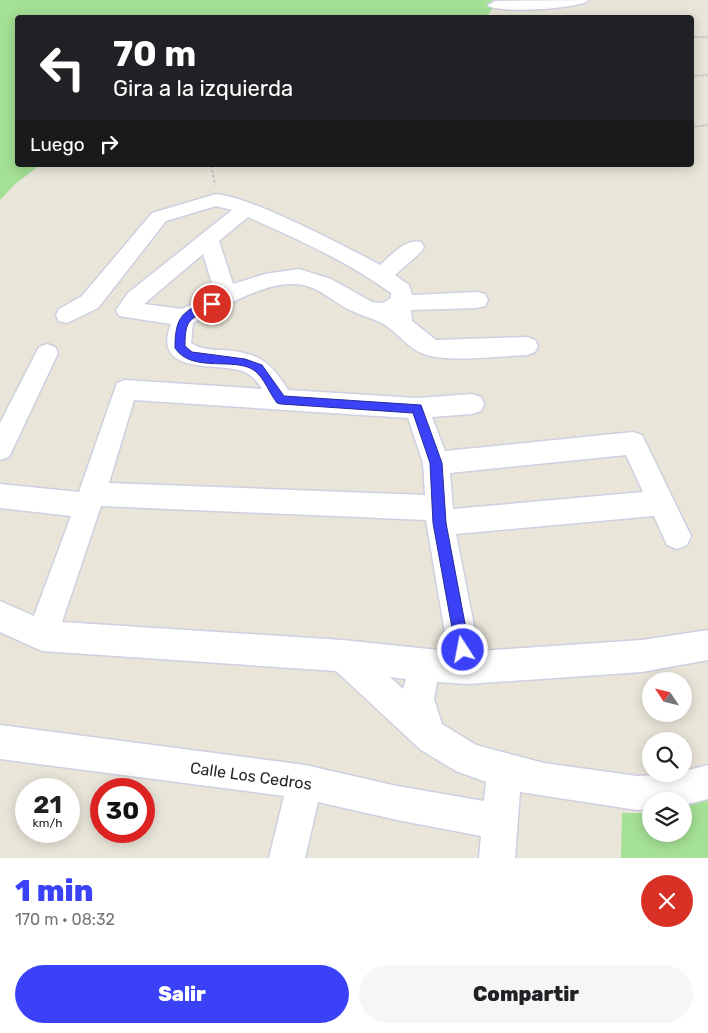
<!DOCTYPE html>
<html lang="es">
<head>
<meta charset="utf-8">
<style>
  :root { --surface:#fff; --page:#f6f6f6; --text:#202124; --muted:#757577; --accent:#3a41f6 }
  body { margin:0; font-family:Rubik,sans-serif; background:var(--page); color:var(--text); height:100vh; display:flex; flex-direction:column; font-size:19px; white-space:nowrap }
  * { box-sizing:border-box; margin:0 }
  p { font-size:16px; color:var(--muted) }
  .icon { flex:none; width:28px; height:28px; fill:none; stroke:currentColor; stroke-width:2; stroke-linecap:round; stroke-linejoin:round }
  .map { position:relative; height:858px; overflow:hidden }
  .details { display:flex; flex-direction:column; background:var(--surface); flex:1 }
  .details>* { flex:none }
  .hud { position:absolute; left:15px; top:15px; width:679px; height:152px; border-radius:5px; box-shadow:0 2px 12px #0003; background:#202124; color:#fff; overflow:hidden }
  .needle { width:32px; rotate:305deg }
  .tools { position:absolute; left:642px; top:672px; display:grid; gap:10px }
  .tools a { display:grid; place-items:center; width:50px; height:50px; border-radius:50%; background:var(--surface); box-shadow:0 2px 12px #0003; font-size:25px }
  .speed { position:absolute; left:15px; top:778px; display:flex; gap:10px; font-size:25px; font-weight:700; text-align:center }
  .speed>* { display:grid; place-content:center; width:65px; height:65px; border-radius:50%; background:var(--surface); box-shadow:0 2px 12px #0003; line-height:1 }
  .speed small { font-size:12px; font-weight:400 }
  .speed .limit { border:8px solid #d22; background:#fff; color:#111 }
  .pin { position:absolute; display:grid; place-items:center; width:42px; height:42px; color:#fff; margin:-21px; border:2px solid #fff; border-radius:50%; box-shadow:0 1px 5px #0007 }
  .me { position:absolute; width:55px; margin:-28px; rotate:349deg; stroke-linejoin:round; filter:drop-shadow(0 0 4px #0008) }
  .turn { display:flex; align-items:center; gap:18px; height:105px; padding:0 15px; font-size:22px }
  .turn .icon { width:65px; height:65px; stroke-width:2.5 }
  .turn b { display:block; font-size:35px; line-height:42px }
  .then { display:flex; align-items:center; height:48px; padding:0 15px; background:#0003; gap:10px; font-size:19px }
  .round { display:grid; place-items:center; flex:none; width:52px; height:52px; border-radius:26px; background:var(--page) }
  .head { display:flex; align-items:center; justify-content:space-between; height:85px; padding:0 15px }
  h1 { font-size:30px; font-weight:800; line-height:38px; color:var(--accent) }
  .button { display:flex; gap:10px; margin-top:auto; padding:10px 15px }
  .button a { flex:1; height:58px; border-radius:30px; background:var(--accent); color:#fff; font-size:20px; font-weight:800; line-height:58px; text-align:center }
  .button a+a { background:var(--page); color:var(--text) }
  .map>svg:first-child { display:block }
  .green { fill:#a4e095 }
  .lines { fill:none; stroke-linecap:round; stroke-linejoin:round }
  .minor-casing { stroke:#cecfe0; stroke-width:3 }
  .path-far1 { stroke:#c7c7c7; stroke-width:2; stroke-dasharray:2.5 1; stroke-linecap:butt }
  .path { stroke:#c7c7c7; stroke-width:2.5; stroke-dasharray:3 2; stroke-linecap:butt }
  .minor { fill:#fff; fill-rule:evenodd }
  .route { fill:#3a41f6; stroke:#262aa0 }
  .labels { text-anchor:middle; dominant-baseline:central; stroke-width:5; stroke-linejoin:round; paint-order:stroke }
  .near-street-label { font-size:16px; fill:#272727; stroke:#fff }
</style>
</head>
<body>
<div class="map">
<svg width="708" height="858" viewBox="0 0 708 858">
  <rect width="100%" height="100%" fill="#eae5d9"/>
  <!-- green -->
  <g class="green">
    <polygon points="0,0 492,0 494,6 486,18 18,18 18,165 40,165 14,185 0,200"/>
    <polygon points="708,799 708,858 621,858 622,813 651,813 651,834 684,834 684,806"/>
  </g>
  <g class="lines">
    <defs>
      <g id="minor">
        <path d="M589 0C581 9 495 14 488 5L495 1Z"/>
        <path d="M216 194C237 197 255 205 275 213 311 229 345 246 380 265 392 255 405 238 421 242L424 247 421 252 395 275 409 285 412 295 477 292 485 294 488 300 485 306 477 308 411 310 412 321 436 340 527 337 535 340 538 346 535 352 527 355C500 356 448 363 424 354 409 349 399 334 385 325 374 318 361 316 350 310 336 304 325 292 310 287 275 274 224 307 193 323L191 343C200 349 210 350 221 350 256 352 270 360 288 390L417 398 472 394 481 397 484 404 481 411 472 414 432 417 445 451 633 432 642 435 691 536 687 545 677 549 667 545 654 516 456 534 479 651 642 640 708 630V660L642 672 467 684 437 682 434 699 442 724 476 745 544 763 637 776 684 774V771L708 765V799L684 805V801H651V809L637 810 520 792 515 858H479L481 836 397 820 318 802 305 858H269L284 796 0 759V725L305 765 397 786 484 801 486 782 456 771 421 750 336 671 42 651 0 632V601L34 616 71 516 0 508V484L79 492 117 383 125 380 262 389C257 381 251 374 242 371 217 362 151 376 171 324L119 316 116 310 128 293 232 210 216 206 166 221 98 308 67 323 59 321 56 315 59 309 82 296 152 213ZM248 217C297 239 347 261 391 293V298L383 303 372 302 331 279 299 269 265 274 233 284 219 241ZM203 254 215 293 182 309 144 304ZM134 400 408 418 423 463 425 495 109 483ZM626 455 643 492 453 509 450 473ZM101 506 426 520 448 651 343 640 62 622ZM390 677 406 679 403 689Z"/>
        <polygon points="47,344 55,347 58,353 9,457 0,460 0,423 39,347"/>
      </g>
    </defs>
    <!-- minor casing -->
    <use href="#minor" class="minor-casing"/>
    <!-- path-far1 -->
    <g class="path-far1">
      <polyline points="691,37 708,37"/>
      <polyline points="691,76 708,75"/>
      <polyline points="691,127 708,125"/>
    </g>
    <!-- path -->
    <polyline class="path" points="211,165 215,185"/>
    <!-- minor -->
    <use href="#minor" class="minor"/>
  </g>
  <!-- route -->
  <path class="route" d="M212 300 215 302V307C191 320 185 316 185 346L192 352 245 359 262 365 284 396 421 405 442 463 446 523 470 650 468 654 463 657 458 654 456 650 433 523 430 463 413 413 281 404 277 403C270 394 264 378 255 371 236 356 192 374 175 348 175 317 182 310 212 300Z"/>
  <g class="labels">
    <!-- near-street labels -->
    <g class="near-street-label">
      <text transform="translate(251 776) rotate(8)">Calle Los Cedros</text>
    </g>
  </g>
</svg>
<div class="tools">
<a><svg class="needle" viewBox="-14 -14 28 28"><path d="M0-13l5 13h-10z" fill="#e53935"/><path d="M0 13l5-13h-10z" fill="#757577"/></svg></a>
<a><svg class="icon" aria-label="search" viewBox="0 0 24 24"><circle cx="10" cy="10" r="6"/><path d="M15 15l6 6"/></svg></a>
<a><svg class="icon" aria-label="layers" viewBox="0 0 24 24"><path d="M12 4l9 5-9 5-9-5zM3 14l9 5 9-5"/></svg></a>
</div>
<div class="speed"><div>21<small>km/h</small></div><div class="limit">30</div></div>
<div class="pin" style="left:212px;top:304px;background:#d93025"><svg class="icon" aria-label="arrive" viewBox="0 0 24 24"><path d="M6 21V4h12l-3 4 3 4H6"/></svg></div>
<svg class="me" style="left:463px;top:650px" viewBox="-20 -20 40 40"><circle r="17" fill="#3a41f6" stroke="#fff" stroke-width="3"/><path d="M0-11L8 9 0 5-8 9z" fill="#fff"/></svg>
<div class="hud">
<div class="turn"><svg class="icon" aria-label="left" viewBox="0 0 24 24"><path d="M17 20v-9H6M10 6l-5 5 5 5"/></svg><div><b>70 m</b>Gira a la izquierda</div></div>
<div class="then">Luego<svg class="icon" aria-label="right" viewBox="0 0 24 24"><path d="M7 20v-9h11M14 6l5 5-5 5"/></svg></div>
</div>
</div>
<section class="details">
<div class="head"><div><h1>1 min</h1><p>170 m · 08:32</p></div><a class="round" style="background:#d93025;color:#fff"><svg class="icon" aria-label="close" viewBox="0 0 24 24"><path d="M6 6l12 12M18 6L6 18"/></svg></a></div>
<div class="button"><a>Salir</a><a>Compartir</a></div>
</section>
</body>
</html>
